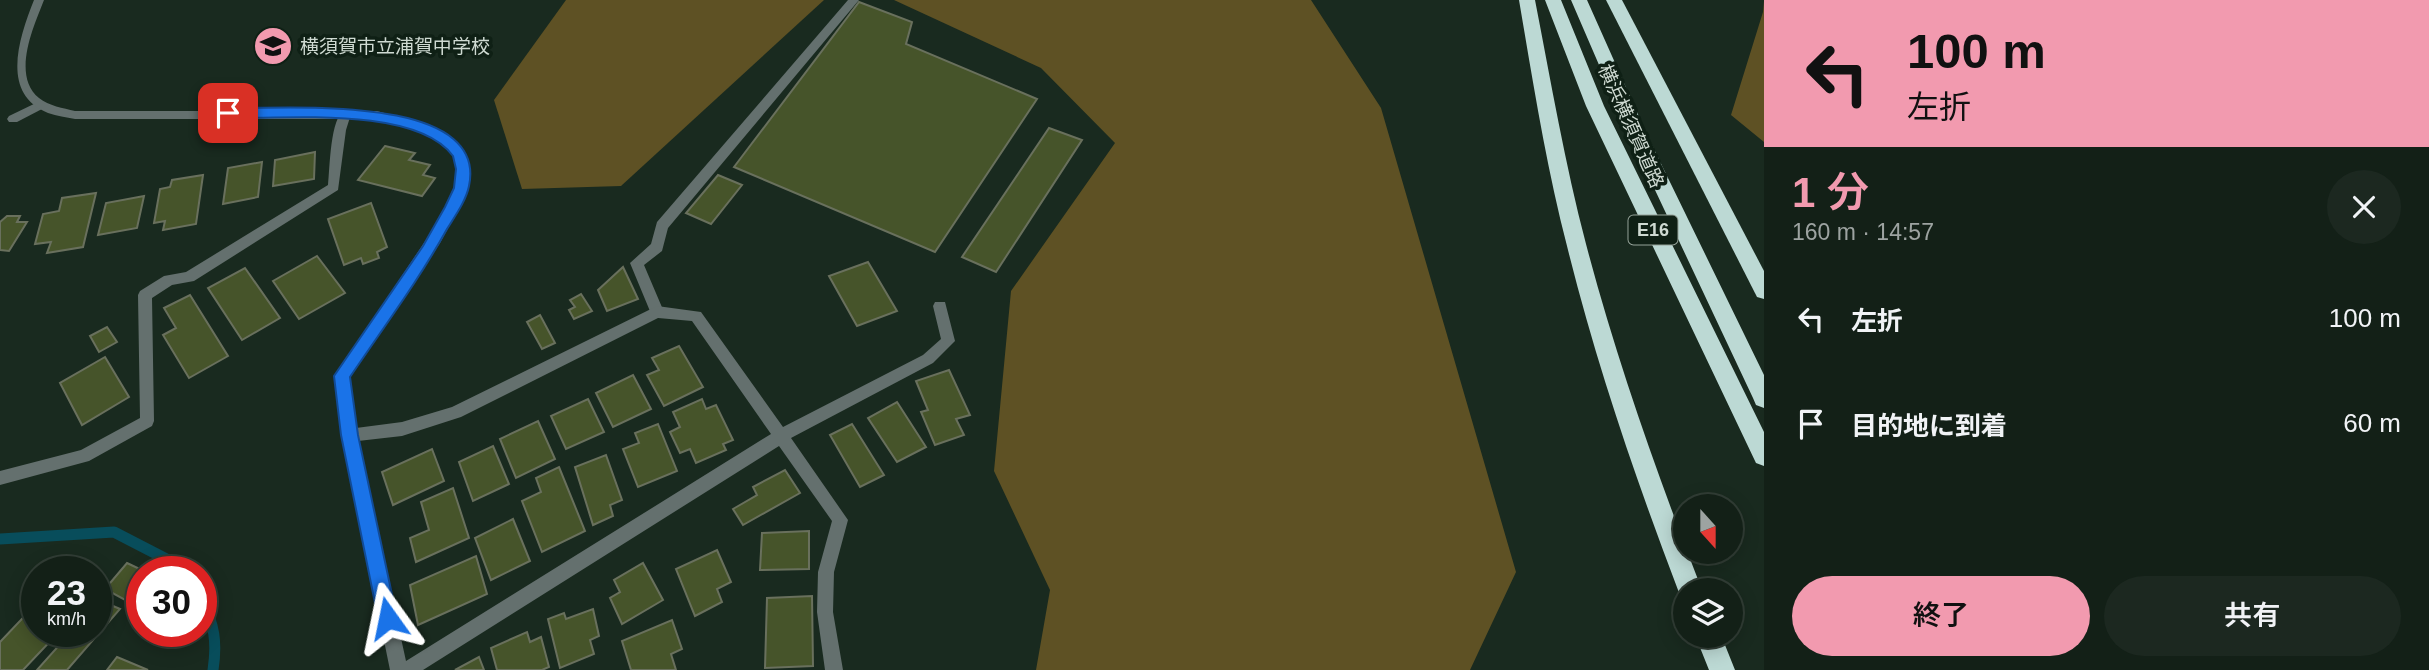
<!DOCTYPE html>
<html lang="ja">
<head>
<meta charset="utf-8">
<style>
  :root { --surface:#132017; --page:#1c2820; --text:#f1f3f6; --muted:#9da3a1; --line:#323e36; --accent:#f29aaf }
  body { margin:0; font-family:Arial,"Noto Sans JP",sans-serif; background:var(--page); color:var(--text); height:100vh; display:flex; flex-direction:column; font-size:26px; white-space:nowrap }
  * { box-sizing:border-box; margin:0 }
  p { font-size:23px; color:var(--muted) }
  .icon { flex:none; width:38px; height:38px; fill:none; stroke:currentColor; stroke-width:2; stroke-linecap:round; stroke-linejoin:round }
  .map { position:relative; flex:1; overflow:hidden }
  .drawer { display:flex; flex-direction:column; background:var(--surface); width:665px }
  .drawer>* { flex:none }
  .top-card { background:#f29aaf; color:#111; overflow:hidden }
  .needle { width:46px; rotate:159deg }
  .fabs { position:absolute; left:1673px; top:494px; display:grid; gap:14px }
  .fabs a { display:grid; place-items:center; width:70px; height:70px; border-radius:50%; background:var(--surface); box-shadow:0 4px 18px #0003,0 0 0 2px var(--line); font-size:35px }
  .speed { position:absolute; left:21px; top:556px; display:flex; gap:14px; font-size:35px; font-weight:700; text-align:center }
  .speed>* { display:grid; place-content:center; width:91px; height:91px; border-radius:50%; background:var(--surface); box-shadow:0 4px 18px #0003,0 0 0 2px var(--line); line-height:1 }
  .speed small { font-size:18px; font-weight:400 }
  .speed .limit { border:10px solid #d22; background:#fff; color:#111 }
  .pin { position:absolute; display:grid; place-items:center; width:60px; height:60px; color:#fff; margin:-30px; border-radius:14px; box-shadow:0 4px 10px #0006 }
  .me { position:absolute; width:77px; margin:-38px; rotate:348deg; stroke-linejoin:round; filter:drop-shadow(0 0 5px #0008) }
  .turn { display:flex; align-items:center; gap:24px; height:147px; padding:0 28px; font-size:32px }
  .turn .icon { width:91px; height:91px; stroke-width:2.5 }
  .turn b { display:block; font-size:49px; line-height:60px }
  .round { display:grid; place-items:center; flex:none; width:74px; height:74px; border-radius:37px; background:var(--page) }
  .headline { display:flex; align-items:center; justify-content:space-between; height:119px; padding:0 28px }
  h1 { font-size:42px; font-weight:600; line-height:52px; color:var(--accent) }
  .cta { display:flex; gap:14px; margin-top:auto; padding:14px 28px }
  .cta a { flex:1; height:80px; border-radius:42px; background:var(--accent); color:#111; font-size:28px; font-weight:600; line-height:80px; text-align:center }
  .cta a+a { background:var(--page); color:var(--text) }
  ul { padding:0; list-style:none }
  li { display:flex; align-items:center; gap:21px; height:105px; padding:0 28px }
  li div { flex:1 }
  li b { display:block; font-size:26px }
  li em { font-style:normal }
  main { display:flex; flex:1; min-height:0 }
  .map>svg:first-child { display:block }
  .forest { fill:#5e5124 }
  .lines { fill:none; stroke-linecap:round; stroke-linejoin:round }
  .stream { stroke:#084d5b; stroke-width:11 }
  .building { fill:#46542a; stroke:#69705d; stroke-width:2 }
  .service { fill:#64706e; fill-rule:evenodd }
  .minor { fill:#64706e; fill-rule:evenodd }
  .motorway { fill:#bcd9d4; fill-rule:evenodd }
  .route { fill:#1a73e8; stroke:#114b97; stroke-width:2 }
  .labels { text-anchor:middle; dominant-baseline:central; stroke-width:7; stroke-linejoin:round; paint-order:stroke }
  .shield { fill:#0f2015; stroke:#95a299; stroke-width:2 }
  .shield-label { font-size:18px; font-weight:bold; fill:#cfdad2 }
  .poi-label { font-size:19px; fill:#cfdad2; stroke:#0f2015; text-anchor:start }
  .street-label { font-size:19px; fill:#cfdad2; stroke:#0f2015 }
</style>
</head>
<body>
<main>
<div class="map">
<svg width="1764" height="670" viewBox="0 0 1764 670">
  <rect width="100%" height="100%" fill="#192a1f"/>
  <!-- forest -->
  <g class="forest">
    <polygon points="566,0 824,0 621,186 522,189 494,100"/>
    <polygon points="894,0 1311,0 1381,108 1516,572 1470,670 1036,670 1050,590 994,471 1011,291 1115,143 1041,68"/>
    <polygon points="1764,1 1764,142 1731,115 1763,12"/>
  </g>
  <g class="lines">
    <!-- stream -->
    <g class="stream">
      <polyline points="0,539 114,532 176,564 182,572"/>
      <path d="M201 600C215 623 217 644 213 670"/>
    </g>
  </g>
  <!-- building -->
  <g class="building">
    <polygon points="859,2 912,22 906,44 1037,99 935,252 734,167"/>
    <polygon points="1049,128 1082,140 996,272 962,257"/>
    <polygon points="385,146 415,153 409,160 430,165 423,175 435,178 422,196 358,180"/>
    <polygon points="315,152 314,179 273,186 275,160"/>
    <polygon points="262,162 258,197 223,204 228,168"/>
    <polygon points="203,175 196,224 163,230 165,221 154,223 160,189 170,187 172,180"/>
    <polygon points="718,175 742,185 711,224 686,213"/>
    <polygon points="96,193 83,247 47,253 51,242 35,244 43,214 59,211 62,198"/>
    <polygon points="144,196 137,228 98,235 106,203"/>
    <polygon points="371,203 387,247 377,252 379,258 363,264 361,258 344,265 328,219"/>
    <polygon points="7,216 20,216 17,222 27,222 9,251 0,250 0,222"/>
    <polygon points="317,256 345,293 299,319 273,281"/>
    <polygon points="868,262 897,311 857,326 829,276"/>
    <polygon points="623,267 638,299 607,311 598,290"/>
    <polygon points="245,268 280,318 242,340 208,288"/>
    <polygon points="581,294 592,311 574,319 569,310 575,307 570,300"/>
    <polygon points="190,295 228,356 189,378 163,335 176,328 164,308"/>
    <polygon points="540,315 555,343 542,349 527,322"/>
    <polygon points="107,327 117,342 99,352 90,336"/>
    <polygon points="679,346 703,387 664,406 647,375 659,370 652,358"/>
    <polygon points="105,357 129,397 82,425 60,383"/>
    <polygon points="949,370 970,415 956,419 964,435 935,445 921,412 928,410 916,381"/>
    <polygon points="633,375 651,409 613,427 596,393"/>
    <polygon points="588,399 604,432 566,449 551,416"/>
    <polygon points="702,399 706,409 716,405 733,440 723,444 726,450 696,463 690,449 680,453 670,432 680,427 673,412"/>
    <polygon points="897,402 926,447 897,462 868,418"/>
    <polygon points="538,421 555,459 516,478 500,439"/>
    <polygon points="658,424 677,471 638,487 623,449 639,443 635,433"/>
    <polygon points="852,424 884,475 860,487 830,435"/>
    <polygon points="493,446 509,484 473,501 459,462"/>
    <polygon points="432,449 444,481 393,505 382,472"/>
    <polygon points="606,455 622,500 610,505 613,516 593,525 575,467"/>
    <polygon points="559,467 585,531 542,552 522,501 541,492 536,478"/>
    <polygon points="785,470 800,493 743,525 733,509 757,495 753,487"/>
    <polygon points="453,488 469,538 416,562 410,538 429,530 421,502"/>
    <polygon points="513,519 530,561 491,580 475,538"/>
    <polygon points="809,531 809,569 760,570 762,533"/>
    <polygon points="717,550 731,582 717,589 722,602 695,616 676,569"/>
    <polygon points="476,556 487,594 418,625 410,585"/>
    <polygon points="127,563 146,572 142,572 142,583 127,601 105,589"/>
    <polygon points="643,563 663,600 622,624 610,598 620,592 614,580"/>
    <polygon points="812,596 813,666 765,668 767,598"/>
    <polygon points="99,600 120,609 67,670 37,670 71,632 96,632 96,603"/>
    <polygon points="37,603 37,632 59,632 23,670 0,670 0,642"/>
    <polygon points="593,609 599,636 590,640 594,654 560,668 548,619 564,613 566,619"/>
    <polygon points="672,620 682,649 671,654 676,670 631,670 622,641"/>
    <polygon points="527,632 530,642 541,637 549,667 542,670 497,670 491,648"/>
    <polygon points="117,657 148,670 107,670"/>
    <polygon points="479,657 484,670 455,670"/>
  </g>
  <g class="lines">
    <!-- service -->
    <g class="service">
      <polygon points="848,0 859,0 668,228 662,251 644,265 664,312 662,316 652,316 630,263 651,244 657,222"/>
      <polygon points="38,102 42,103 42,109 17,122 9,122 7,119 9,116"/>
      <path d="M345 110 351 114 346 130 338 190 194 281 172 285 152 298 154 421 152 426 89 461 0 485V471L81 450 140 418 138 295 140 291 164 276 186 272 328 185C330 168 330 117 345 110Z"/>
    </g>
    <!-- minor -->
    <path class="minor" d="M34 0H44C34 26 11 75 39 98 49 106 63 108 75 111H377L429 125 451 137 460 145 467 157 469 169 468 185 462 202 440 243 349 377 356 428 402 422 452 407 657 306 701 312 783 427 923 355 941 339 933 306 935 302H945L955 341 933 363 791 438 848 520 834 572 833 612 843 670H825L817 612 818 572 832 521 779 446 423 670H390L342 435 335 376 444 213C477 145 437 132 377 119H75C66 117 57 116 48 113 0 94 19 38 34 0ZM658 318 692 321 771 434 406 661 358 441 402 436 461 417Z"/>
    <!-- motorway -->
    <g class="motorway">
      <path d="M1519 0H1535C1551 82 1565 164 1586 244 1617 362 1659 479 1702 590H1685V600L1681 599 1678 590C1635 477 1596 363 1567 246 1546 165 1533 82 1519 0Z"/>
      <polygon points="1545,0 1561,0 1604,106 1764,432 1764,466 1756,463 1586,106"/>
      <polygon points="1571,0 1587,0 1649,139 1764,375 1764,408 1756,405 1753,398 1631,139"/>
      <polygon points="1606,0 1622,0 1764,271 1764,299 1757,297"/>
      <polygon points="1695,635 1721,635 1735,670 1709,670"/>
    </g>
  </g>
  <!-- route -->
  <path class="route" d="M228 108C281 109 489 92 469 186 466 201 455 216 447 229 419 280 383 328 350 377L358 435 397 618 394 625 388 628 381 625 378 618 341 435 334 376 423 246 445 207 454 188 456 169 453 156C416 106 286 119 228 118L221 113Z"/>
  <!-- icons -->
  <defs>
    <symbol id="school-disc" viewBox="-11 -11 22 22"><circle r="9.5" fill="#f29aaf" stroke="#0f2015"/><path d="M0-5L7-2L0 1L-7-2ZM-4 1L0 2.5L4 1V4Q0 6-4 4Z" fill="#111"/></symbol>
  </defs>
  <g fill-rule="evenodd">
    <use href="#school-disc" x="251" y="24" width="44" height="44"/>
  </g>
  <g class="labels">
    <!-- shield labels -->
    <rect class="shield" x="1628.5" y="215.5" width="49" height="29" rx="5"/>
    <g class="shield-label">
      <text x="1653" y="230">E16</text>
    </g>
    <!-- poi labels -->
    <g class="poi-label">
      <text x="300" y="46">横須賀市立浦賀中学校</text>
    </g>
    <!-- street labels -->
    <g class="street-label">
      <text transform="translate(1631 126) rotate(66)">横浜横須賀道路</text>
    </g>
  </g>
</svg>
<div class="fabs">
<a><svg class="needle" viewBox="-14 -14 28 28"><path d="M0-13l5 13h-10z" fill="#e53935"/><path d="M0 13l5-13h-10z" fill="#9da3a1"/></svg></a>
<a><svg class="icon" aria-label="layers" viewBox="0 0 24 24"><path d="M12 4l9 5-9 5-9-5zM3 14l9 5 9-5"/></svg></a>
</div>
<div class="speed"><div>23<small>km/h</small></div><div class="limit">30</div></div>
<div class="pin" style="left:228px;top:113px;background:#d93025"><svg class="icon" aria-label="arrive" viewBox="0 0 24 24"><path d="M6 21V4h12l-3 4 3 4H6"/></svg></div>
<svg class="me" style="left:388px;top:618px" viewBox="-20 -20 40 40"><path d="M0-17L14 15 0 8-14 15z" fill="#1a73e8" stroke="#fff" stroke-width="4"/></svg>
</div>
<section class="drawer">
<div class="top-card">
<div class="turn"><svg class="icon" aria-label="left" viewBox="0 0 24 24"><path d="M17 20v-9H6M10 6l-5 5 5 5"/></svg><div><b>100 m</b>左折</div></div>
</div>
<div class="headline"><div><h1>1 分</h1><p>160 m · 14:57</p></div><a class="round"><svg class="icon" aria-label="close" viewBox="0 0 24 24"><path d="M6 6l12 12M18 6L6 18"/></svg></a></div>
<ul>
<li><svg class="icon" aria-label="left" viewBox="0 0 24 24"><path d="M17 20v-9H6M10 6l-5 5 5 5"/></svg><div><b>左折</b></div><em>100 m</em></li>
<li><svg class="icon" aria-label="arrive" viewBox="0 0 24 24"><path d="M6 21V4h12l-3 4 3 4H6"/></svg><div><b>目的地に到着</b></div><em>60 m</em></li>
</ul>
<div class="cta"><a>終了</a><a>共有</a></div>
</section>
</main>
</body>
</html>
